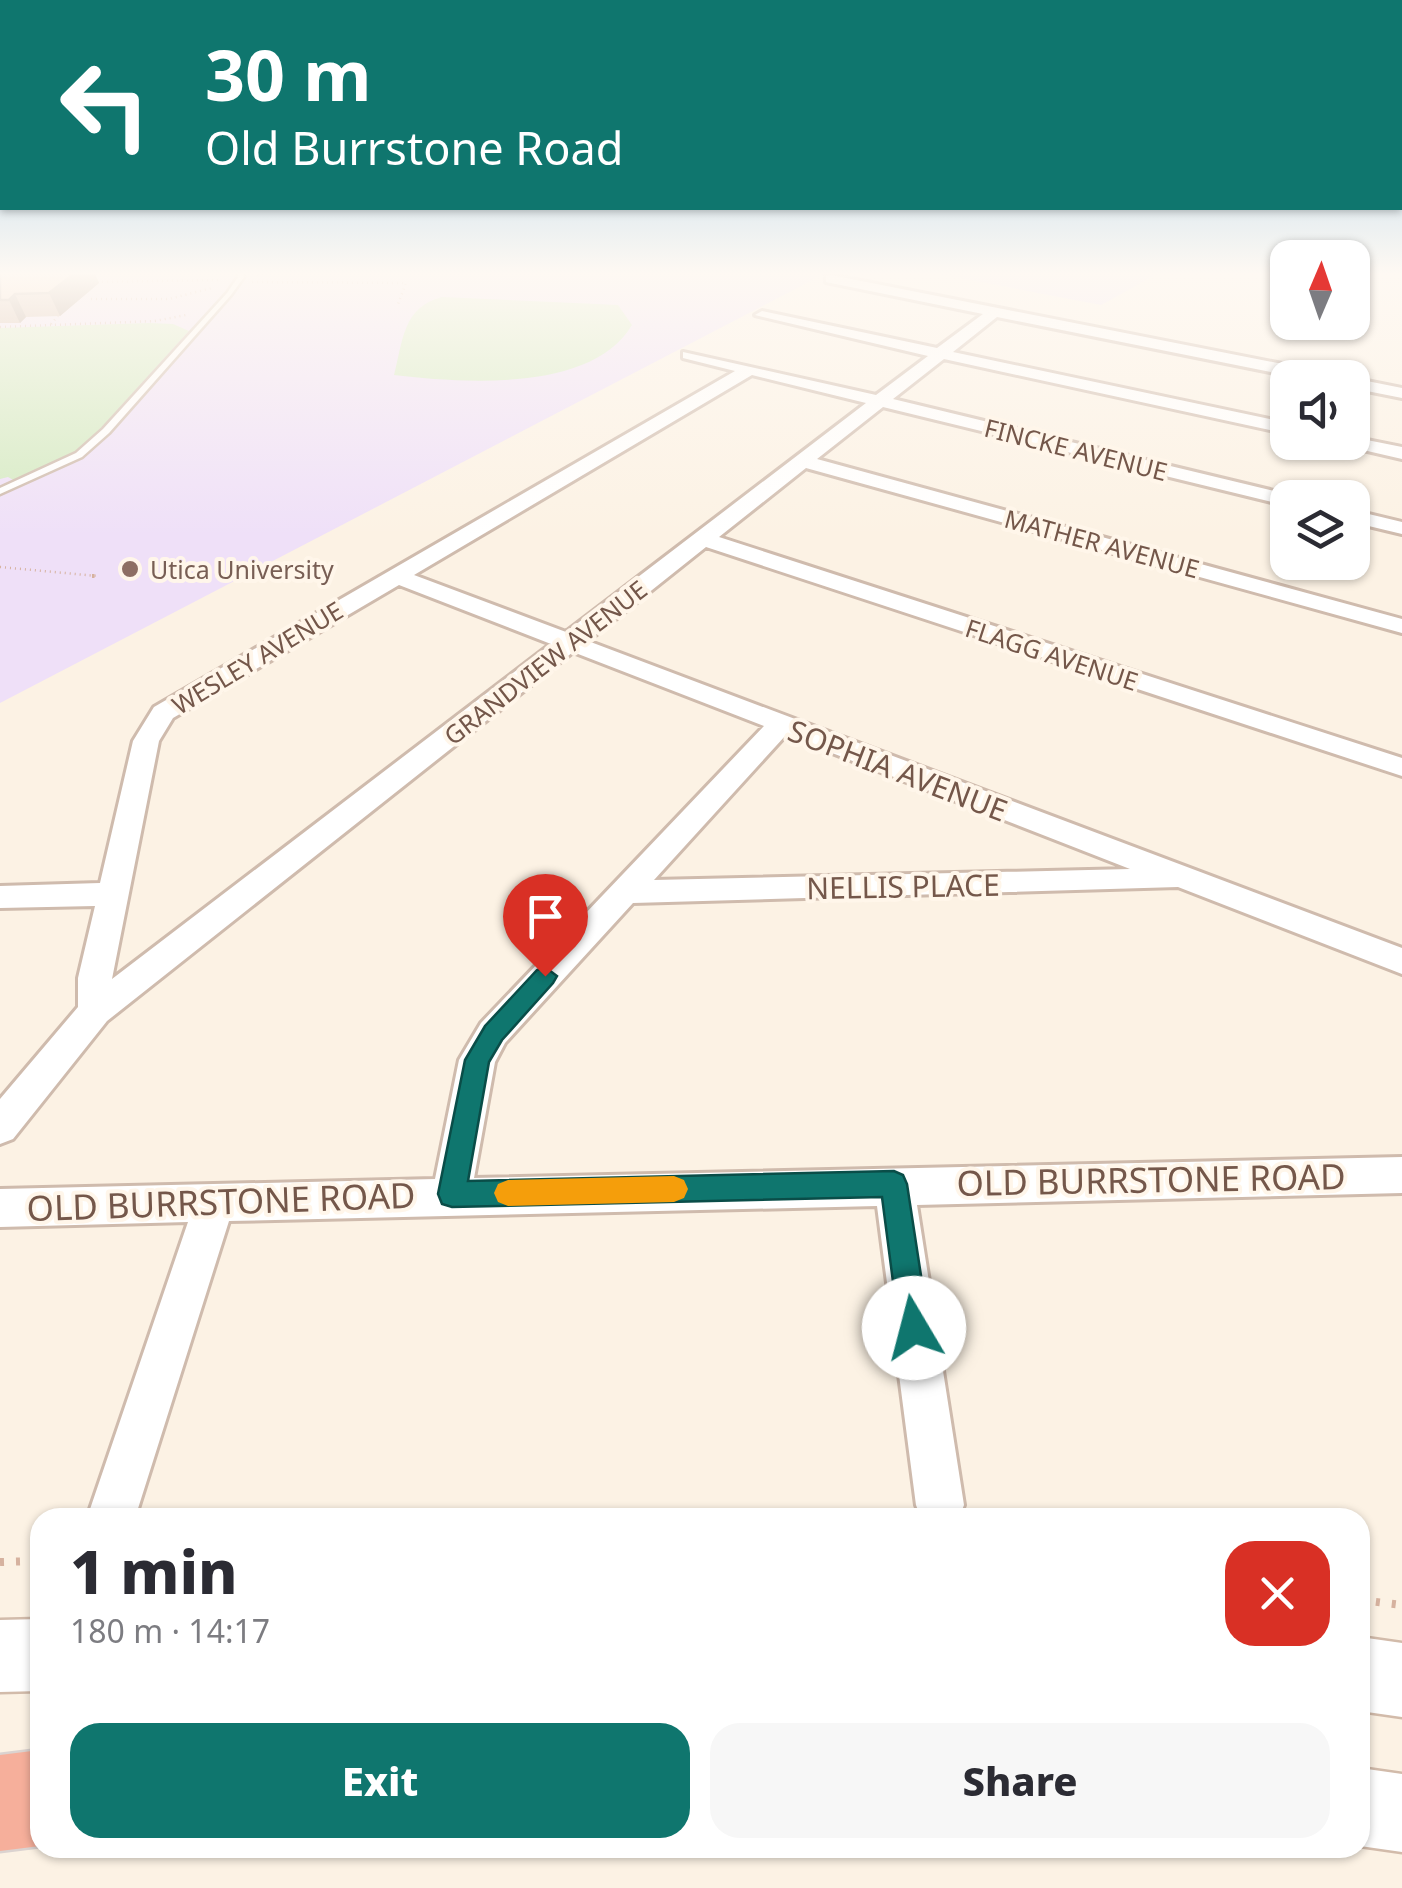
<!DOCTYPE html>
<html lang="en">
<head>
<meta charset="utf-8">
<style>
  :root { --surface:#fff; --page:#f7f7f7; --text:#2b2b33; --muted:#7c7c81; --accent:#0f766e }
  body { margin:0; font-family:"Noto Sans",sans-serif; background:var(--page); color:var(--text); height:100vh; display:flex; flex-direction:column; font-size:38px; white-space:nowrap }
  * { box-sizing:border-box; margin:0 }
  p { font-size:32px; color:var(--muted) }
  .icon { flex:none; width:55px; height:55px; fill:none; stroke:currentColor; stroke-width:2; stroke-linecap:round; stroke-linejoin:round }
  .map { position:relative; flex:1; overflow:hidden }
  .sheet { position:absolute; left:30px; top:1508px; width:1340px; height:350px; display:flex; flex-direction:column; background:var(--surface); border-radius:30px; box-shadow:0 2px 8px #0004 }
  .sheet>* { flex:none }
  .guide { position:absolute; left:0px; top:0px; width:1402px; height:210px; box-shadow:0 2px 8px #0004; background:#0f766e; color:#fff; overflow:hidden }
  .needle { width:65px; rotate:2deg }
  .tools { position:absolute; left:1270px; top:240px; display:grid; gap:20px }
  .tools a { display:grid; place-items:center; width:100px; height:100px; border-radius:20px; background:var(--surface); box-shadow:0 2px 8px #0004; font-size:50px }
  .pin { position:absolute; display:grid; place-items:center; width:85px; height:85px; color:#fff; margin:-102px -42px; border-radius:50% 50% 50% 0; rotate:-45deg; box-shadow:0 0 10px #0007 }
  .pin .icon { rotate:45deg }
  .me { position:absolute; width:110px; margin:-55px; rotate:352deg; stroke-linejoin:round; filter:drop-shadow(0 0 8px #0008) }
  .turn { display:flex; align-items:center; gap:35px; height:210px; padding:0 40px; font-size:45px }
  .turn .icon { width:130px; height:130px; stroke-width:2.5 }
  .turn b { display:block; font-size:70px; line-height:85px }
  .round { display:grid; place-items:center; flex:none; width:105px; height:105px; border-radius:30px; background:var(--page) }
  .summary { display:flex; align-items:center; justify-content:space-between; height:170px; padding:0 40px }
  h1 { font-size:60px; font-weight:800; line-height:75px }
  .cta { display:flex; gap:20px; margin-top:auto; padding:20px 40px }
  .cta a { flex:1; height:115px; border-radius:30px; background:var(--accent); color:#fff; font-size:40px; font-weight:800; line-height:115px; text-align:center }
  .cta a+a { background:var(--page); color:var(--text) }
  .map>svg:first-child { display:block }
  .education { fill:#efe0f8 }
  .green { fill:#d4eac2 }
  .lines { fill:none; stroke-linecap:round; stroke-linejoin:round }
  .lane-casing { stroke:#cfbbad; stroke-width:5 }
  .street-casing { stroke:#cfbbad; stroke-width:6 }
  .secondary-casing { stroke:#d2bbaa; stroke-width:5 }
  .highway-casing { stroke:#dbd3d0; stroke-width:5 }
  .path-far2 { stroke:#d6b29f; stroke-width:2.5; stroke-dasharray:1 4; stroke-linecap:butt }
  .path-far1 { stroke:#d6b29f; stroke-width:4; stroke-dasharray:2.5 6; stroke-linecap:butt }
  .path { stroke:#d6b29f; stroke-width:8; stroke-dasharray:4 12; stroke-linecap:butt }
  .lane { fill:#fff; fill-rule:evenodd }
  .street { fill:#fff; fill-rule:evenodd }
  .secondary { fill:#fff; fill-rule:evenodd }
  .highway { fill:#f6af9b; fill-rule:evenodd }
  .wall { fill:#cfb2a1 }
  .shaded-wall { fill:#a99183 }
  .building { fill:#f1cfbb; stroke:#a99183; stroke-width:2.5 }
  .route { fill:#0f766e; stroke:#0a4d48; stroke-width:2.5 }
  .slow { fill:#f59e0b }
  .education-dot { fill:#8d6e63; stroke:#fff6ea; stroke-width:4 }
  .labels { text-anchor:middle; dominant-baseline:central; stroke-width:8; stroke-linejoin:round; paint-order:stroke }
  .far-street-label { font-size:25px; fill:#74574a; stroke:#fff6ea }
  .far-education-label { font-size:25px; fill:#785e54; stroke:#fff6ea; text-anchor:start }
  .street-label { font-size:30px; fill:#74574a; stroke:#fff6ea }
  .near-street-label { font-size:35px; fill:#74574a; stroke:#fff6ea }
</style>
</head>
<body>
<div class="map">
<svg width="1402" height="1888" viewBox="0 0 1402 1888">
  <rect width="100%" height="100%" fill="#fcf2e4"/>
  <!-- education -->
  <g class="education">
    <polygon points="0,272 828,272 0,703"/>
    <polygon points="929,272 1161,272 1101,305"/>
  </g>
  <!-- green -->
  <g class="green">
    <path d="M442 297 618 305 632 325C592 393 462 383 394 375 403 340 403 307 442 297Z"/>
    <polygon points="149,323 173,324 189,331 84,447 15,481 8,477 0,479 0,328"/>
  </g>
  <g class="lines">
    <defs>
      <polygon id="lane" points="237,272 243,272 244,277 231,295 109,433 82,457 0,494 0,488 76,453 103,429 227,293 238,277"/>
      <g id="street">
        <path d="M831 275 1333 374 1335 378H1300L997 317 953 352 1288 423V434L944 359 893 399 1295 496 1288 498V506L883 407 817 459 1402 619V633L806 468 719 537 1402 758V776L706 547 588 641 1402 948V974L1178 887 633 903 505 1043 495 1062 474 1178 1402 1157V1193L917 1205 964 1505 959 1518H921L916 1505 877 1206 229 1221 135 1518H87L188 1222 0 1227V1189L435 1179 459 1060 481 1023 764 726 573 652 107 1021 13 1139 0 1144V1099L78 1007V978L95 906 0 908V886L100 883 133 741 154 707 735 371 683 358V352L876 395 928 356 755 315 762 311 937 348 983 314 826 282V276ZM752 375 866 403 566 632 414 575ZM399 585 551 644 112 979 159 741 173 718ZM786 735 1130 869 654 880Z"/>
        <polygon points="1352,378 1402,388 1402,398 1352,388"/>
        <polygon points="1352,437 1402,447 1402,459 1346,446 1343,442 1352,442"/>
        <polygon points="1352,510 1402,522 1402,534 1352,522"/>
      </g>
      <g id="secondary">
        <polygon points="40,1619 40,1691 0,1692 0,1620"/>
        <polygon points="1360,1637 1402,1643 1402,1717 1360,1711"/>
        <polygon points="1360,1768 1402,1774 1402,1852 1360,1846"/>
      </g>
      <polygon id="highway" points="40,1750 40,1846 0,1851 0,1755"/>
    </defs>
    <!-- lane casing -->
    <use href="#lane" class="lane-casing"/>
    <!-- street casing -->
    <use href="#street" class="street-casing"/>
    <!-- secondary casing -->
    <use href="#secondary" class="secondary-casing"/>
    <!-- highway casing -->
    <use href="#highway" class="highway-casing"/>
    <!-- path-far2 -->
    <g class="path-far2">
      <polyline points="257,275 273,272"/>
      <polyline points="92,282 221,280"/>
      <polyline points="252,282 406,283 398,304"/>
      <polyline points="91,299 169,299 212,288"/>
      <polyline points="51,324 58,316"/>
      <polyline points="0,327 155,321 186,315"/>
      <polyline points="0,567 97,576"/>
    </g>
    <!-- path-far1 -->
    <polyline class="path-far1" points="92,576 97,576"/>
    <!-- path -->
    <g class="path">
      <polyline points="0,1562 40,1561"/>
      <polyline points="1360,1600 1402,1605"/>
    </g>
    <!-- lane -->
    <use href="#lane" class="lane"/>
    <!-- street -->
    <use href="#street" class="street"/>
    <!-- secondary -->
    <use href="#secondary" class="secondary"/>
    <!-- highway -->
    <use href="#highway" class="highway"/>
  </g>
  <!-- wall -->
  <polygon class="wall" points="0,272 94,272 99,283 60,316 26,317 20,323 0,323"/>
  <!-- shaded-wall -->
  <g class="shaded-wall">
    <polygon points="76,272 94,272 99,283 60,316 49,293"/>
    <polygon points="15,294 26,317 20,323 9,300"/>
  </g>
  <!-- building -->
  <polygon class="building" points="0,272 76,272 49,293 15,294 9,300 0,300"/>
  <!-- sky -->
  <linearGradient id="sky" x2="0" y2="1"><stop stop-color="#95c6e7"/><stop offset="0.51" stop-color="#fef9f3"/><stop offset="1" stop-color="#fef9f3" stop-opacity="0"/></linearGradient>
  <rect width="1402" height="536" fill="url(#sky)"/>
  <!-- route -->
  <polygon class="route" points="545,967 557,976 553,983 502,1040 489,1062 468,1181 894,1171 903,1175 907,1184 929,1328 925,1339 914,1343 904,1339 899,1328 882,1197 452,1207 442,1204 438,1194 465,1060 485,1026 537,970"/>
  <!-- slow -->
  <polygon class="slow" points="674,1176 684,1180 688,1189 684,1198 674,1202 508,1206 498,1202 494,1193 498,1184 508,1180"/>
  <!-- markers -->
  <circle class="education-dot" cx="130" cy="569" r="10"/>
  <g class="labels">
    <!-- far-street labels -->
    <g class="far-street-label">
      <text transform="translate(1076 449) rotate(14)">FINCKE AVENUE</text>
      <text transform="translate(1102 543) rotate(15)">MATHER AVENUE</text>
      <text transform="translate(1052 654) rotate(18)">FLAGG AVENUE</text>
      <text transform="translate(257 657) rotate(-31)">WESLEY AVENUE</text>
      <text transform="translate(545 662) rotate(-38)">GRANDVIEW AVENUE</text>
    </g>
    <!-- far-education labels -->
    <g class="far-education-label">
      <text x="150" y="569">Utica University</text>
    </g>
    <!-- street labels -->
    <g class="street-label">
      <text transform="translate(898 770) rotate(21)">SOPHIA AVENUE</text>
      <text transform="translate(903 886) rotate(-1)">NELLIS PLACE</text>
    </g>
    <!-- near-street labels -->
    <g class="near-street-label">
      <text transform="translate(1151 1179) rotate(-1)">OLD BURRSTONE ROAD</text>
      <text transform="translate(221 1201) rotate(-2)">OLD BURRSTONE ROAD</text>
    </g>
  </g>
</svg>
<div class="tools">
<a><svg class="needle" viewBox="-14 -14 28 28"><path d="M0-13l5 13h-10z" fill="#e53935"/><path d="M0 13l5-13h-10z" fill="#7c7c81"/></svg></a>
<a><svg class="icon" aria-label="sound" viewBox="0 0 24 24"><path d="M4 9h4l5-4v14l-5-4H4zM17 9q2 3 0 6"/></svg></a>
<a><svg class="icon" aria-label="layers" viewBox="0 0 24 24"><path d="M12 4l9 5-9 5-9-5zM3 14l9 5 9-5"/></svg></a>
</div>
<div class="pin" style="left:545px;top:976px;background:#d93025"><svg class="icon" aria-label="arrive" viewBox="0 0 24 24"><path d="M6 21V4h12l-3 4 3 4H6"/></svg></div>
<svg class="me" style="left:914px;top:1328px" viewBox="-20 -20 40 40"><circle r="19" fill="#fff"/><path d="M0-13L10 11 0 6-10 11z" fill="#0f766e"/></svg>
<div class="guide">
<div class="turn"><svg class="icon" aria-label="left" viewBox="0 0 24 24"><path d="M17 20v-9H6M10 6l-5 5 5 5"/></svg><div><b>30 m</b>Old Burrstone Road</div></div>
</div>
<section class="sheet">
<div class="summary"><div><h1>1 min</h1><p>180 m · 14:17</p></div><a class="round" style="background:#d93025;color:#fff"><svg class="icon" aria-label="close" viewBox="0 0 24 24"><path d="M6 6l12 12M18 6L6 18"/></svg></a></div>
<div class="cta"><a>Exit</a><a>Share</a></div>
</section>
</div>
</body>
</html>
